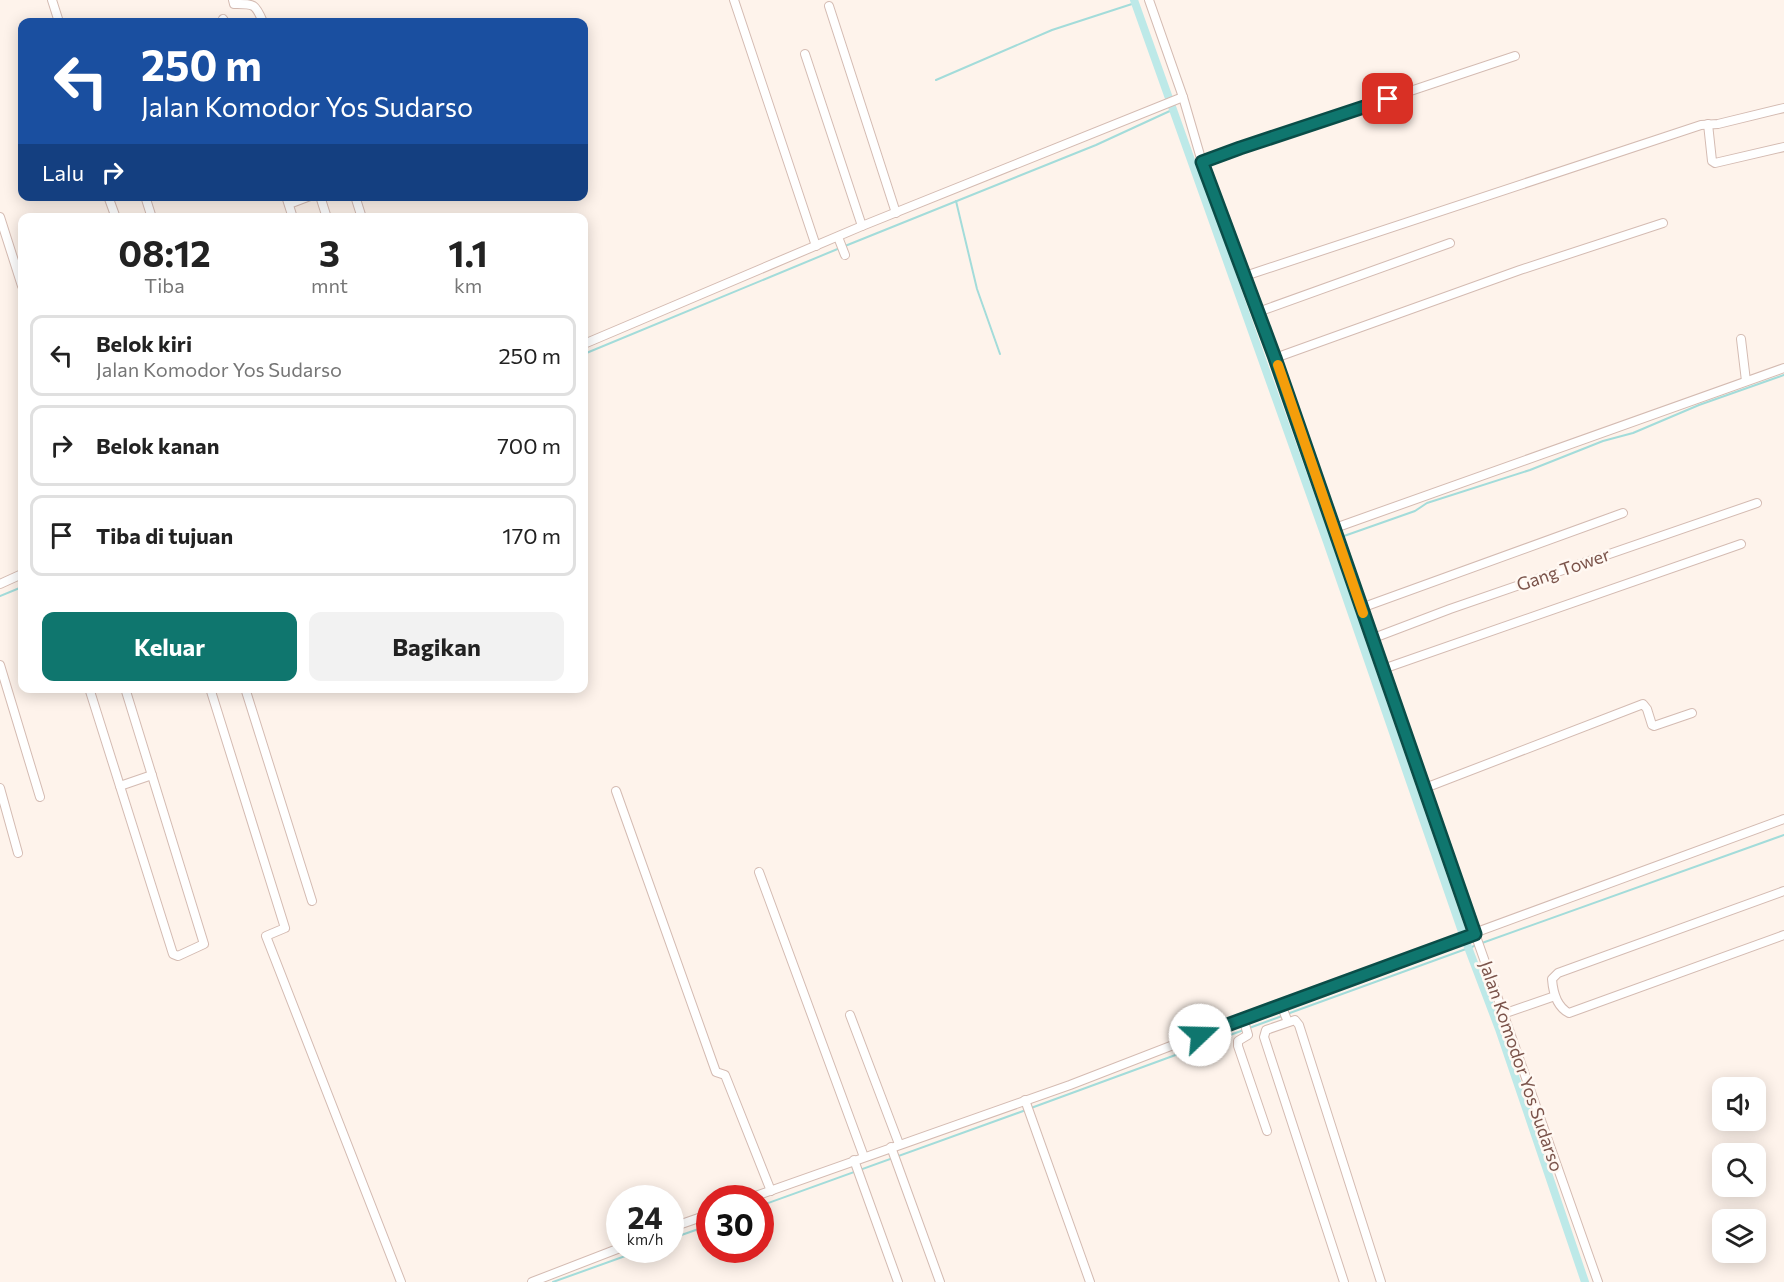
<!DOCTYPE html>
<html lang="id">
<head>
<meta charset="utf-8">
<style>
  :root { --surface:#fff; --page:#f2f2f2; --text:#222; --muted:#767676; --line:#e0e0e0; --accent:#0f766e }
  body { margin:0; font-family:Commissioner,sans-serif; background:var(--page); color:var(--text); height:100vh; display:flex; flex-direction:column; font-size:22px; white-space:nowrap }
  * { box-sizing:border-box; margin:0 }
  p { font-size:20px; color:var(--muted) }
  .icon { flex:none; width:33px; height:33px; fill:none; stroke:currentColor; stroke-width:2; stroke-linecap:round; stroke-linejoin:round }
  .map { position:relative; flex:1; overflow:hidden }
  .drawer { position:absolute; left:18px; top:213px; width:570px; height:480px; display:flex; flex-direction:column; background:var(--surface); border-radius:12px; box-shadow:0 3px 15px #0003 }
  .drawer>* { flex:none }
  .hud { position:absolute; left:18px; top:18px; width:570px; height:183px; border-radius:12px; box-shadow:0 3px 15px #0003; background:#1a4fa0; color:#fff; overflow:hidden }
  .controls { position:absolute; left:1712px; top:1077px; display:grid; gap:12px }
  .controls a { display:grid; place-items:center; width:54px; height:54px; border-radius:12px; background:var(--surface); box-shadow:0 3px 15px #0003; font-size:30px }
  .speed { position:absolute; left:606px; top:1185px; display:flex; gap:12px; font-size:30px; font-weight:700; text-align:center }
  .speed>* { display:grid; place-content:center; width:78px; height:78px; border-radius:50%; background:var(--surface); box-shadow:0 3px 15px #0003; line-height:1 }
  .speed small { font-size:15px; font-weight:400 }
  .speed .limit { border:9px solid #d22; background:#fff; color:#111 }
  .pin { position:absolute; display:grid; place-items:center; width:51px; height:51px; color:#fff; margin:-26px; border-radius:12px; box-shadow:0 3px 9px #0006 }
  .me { position:absolute; width:66px; margin:-33px; rotate:69deg; stroke-linejoin:round; filter:drop-shadow(0 0 4px #0008) }
  .turn { display:flex; align-items:center; gap:21px; height:126px; padding:0 24px; font-size:27px }
  .turn .icon { width:78px; height:78px; stroke-width:2.5 }
  .turn b { display:block; font-size:42px; line-height:51px }
  .then { display:flex; align-items:center; height:57px; padding:0 24px; background:#0003; gap:12px; font-size:22px }
  .eta { display:flex; justify-content:space-evenly; align-items:center; height:102px; text-align:center }
  .eta b { font-size:36px; font-weight:700; line-height:42px }
  .cta { display:flex; gap:12px; margin-top:auto; padding:12px 24px }
  .cta a { flex:1; height:69px; border-radius:12px; background:var(--accent); color:#fff; font-size:24px; font-weight:700; line-height:69px; text-align:center }
  .cta a+a { background:var(--page); color:var(--text) }
  ul { padding:0; list-style:none }
  li { display:flex; align-items:center; gap:18px; height:81px; margin:0 12px 9px; padding:0 12px; border:3px solid var(--line); border-radius:12px }
  li div { flex:1 }
  li b { display:block; font-size:22px }
  li em { font-style:normal }
  .map>svg:first-child { display:block }
  .lines { fill:none; stroke-linecap:round; stroke-linejoin:round }
  .stream { stroke:#a3dcda; stroke-width:2 }
  .canal { stroke:#bde9e8; stroke-width:8 }
  .minor-casing { stroke:#d4bbb2; stroke-width:10 }
  .minor { stroke:#fff; stroke-width:8 }
  .route-casing { stroke:#0a4d48; stroke-width:15 }
  .route { stroke:#0f766e; stroke-width:10 }
  .slow { stroke:#f59e0b; stroke-width:10 }
  .labels { text-anchor:middle; dominant-baseline:central; stroke-width:5; stroke-linejoin:round; paint-order:stroke }
  .street-label { font-size:18px; fill:#7b544b; stroke:#fff8f2 }
</style>
</head>
<body>
<div class="map">
<svg width="1784" height="1282" viewBox="0 0 1784 1282">
  <rect width="100%" height="100%" fill="#fef3eb"/>
  <g class="lines">
    <!-- stream -->
    <g class="stream">
      <polyline points="936,80 1052,30 1135,3"/>
      <polyline points="956,201 977,289 1000,354"/>
      <polyline points="845,246 1096,145 1172,110"/>
      <polyline points="584,354 840,248"/>
      <polyline points="1327,542 1415,511 1427,503 1530,470 1603,441 1633,433 1699,405 1784,375"/>
      <polyline points="0,596 22,587"/>
      <polyline points="1482,943 1784,835"/>
      <polyline points="1287,1014 1477,945"/>
      <polyline points="1031,1108 1282,1016"/>
      <polyline points="760,1206 1026,1110"/>
      <polyline points="670,1239 710,1225"/>
      <polyline points="553,1282 642,1250"/>
    </g>
    <!-- canal -->
    <polyline class="canal" points="1134,0 1327,542 1460,926 1499,1029 1585,1282"/>
    <defs>
      <g id="minor">
        <polyline points="52,0 59,22"/>
        <path d="M233 0 234 4C254 4 255 3 263 22"/>
        <polyline points="734,0 816,246"/>
        <polyline points="1149,0 1183,97 1202,162 1275,358 1371,639 1598,1282"/>
        <polyline points="829,6 896,213"/>
        <polyline points="223,19 225,22"/>
        <polyline points="805,54 862,226"/>
        <polyline points="1708,124 1712,161 1715,163 1784,147"/>
        <polyline points="1202,162 1240,148 1515,56"/>
        <polyline points="108,196 116,218"/>
        <polyline points="145,196 152,218"/>
        <polyline points="286,196 293,218"/>
        <polyline points="320,196 327,218"/>
        <polyline points="355,196 362,218"/>
        <polyline points="289,204 310,196"/>
        <polyline points="0,217 22,286"/>
        <polyline points="838,237 845,255"/>
        <polyline points="1245,276 1701,125 1718,124 1784,108"/>
        <polyline points="1258,312 1450,243"/>
        <polyline points="1741,339 1746,381"/>
        <polyline points="584,344 862,226 1183,97"/>
        <polyline points="1275,358 1520,270 1663,223"/>
        <polyline points="1335,528 1784,368"/>
        <polyline points="0,584 22,574"/>
        <polyline points="1361,608 1623,513"/>
        <polyline points="1371,639 1450,609 1757,503"/>
        <polyline points="0,665 40,797"/>
        <polyline points="1383,669 1741,544"/>
        <polyline points="89,688 173,954 178,956 204,944 125,688"/>
        <polyline points="210,688 285,928 266,936 401,1282"/>
        <polyline points="245,688 312,901"/>
        <polyline points="120,786 152,775"/>
        <polyline points="0,788 18,853"/>
        <polyline points="1425,788 1643,704 1647,709 1652,725 1654,726 1692,713"/>
        <polyline points="616,791 716,1072 725,1075 771,1191"/>
        <polyline points="759,872 864,1157"/>
        <path d="M1784 891 1558 973 1552 979C1553 992 1557 1007 1569 1013L1784 935"/>
        <polyline points="1281,1005 1288,1022"/>
        <polyline points="1503,1014 1555,996"/>
        <polyline points="850,1015 899,1144"/>
        <polyline points="1243,1018 1248,1035 1238,1041 1238,1046 1267,1131"/>
        <polyline points="1025,1100 1090,1282"/>
        <polyline points="891,1147 940,1282"/>
        <polyline points="854,1160 898,1282"/>
        <polyline points="750,1198 1070,1085 1243,1018 1784,819"/>
        <polyline points="670,1228 710,1214"/>
        <polyline points="532,1282 620,1248"/>
        <polyline points="1344,1282 1264,1037 1266,1030 1295,1020 1299,1025 1381,1282"/>
      </g>
    </defs>
    <!-- minor casing -->
    <use href="#minor" class="minor-casing"/>
    <!-- minor -->
    <use href="#minor" class="minor"/>
  </g>
  <g class="lines">
    <defs>
      <polyline id="route" points="1200,1035 1475,934 1275,358 1202,162 1240,148 1388,99"/>
    </defs>
    <!-- route casing -->
    <use href="#route" class="route-casing"/>
    <!-- route -->
    <use href="#route" class="route"/>
    <!-- slow -->
    <polyline class="slow" points="1278,365 1363,613"/>
  </g>
  <g class="labels">
    <!-- street labels -->
    <g class="street-label">
      <text transform="translate(1563 569) rotate(-19)">Gang Tower</text>
      <text transform="translate(1522 1066) rotate(71)">Jalan Komodor Yos Sudarso</text>
    </g>
  </g>
</svg>
<div class="controls">
<a><svg class="icon" aria-label="sound" viewBox="0 0 24 24"><path d="M4 9h4l5-4v14l-5-4H4zM17 9q2 3 0 6"/></svg></a>
<a><svg class="icon" aria-label="search" viewBox="0 0 24 24"><circle cx="10" cy="10" r="6"/><path d="M15 15l6 6"/></svg></a>
<a><svg class="icon" aria-label="layers" viewBox="0 0 24 24"><path d="M12 4l9 5-9 5-9-5zM3 14l9 5 9-5"/></svg></a>
</div>
<div class="speed"><div>24<small>km/h</small></div><div class="limit">30</div></div>
<div class="pin" style="left:1388px;top:99px;background:#d93025"><svg class="icon" aria-label="arrive" viewBox="0 0 24 24"><path d="M6 21V4h12l-3 4 3 4H6"/></svg></div>
<svg class="me" style="left:1200px;top:1035px" viewBox="-20 -20 40 40"><circle r="19" fill="#fff"/><path d="M0-13L10 11 0 6-10 11z" fill="#0f766e"/></svg>
<div class="hud">
<div class="turn"><svg class="icon" aria-label="left" viewBox="0 0 24 24"><path d="M17 20v-9H6M10 6l-5 5 5 5"/></svg><div><b>250 m</b>Jalan Komodor Yos Sudarso</div></div>
<div class="then">Lalu<svg class="icon" aria-label="right" viewBox="0 0 24 24"><path d="M7 20v-9h11M14 6l5 5-5 5"/></svg></div>
</div>
<section class="drawer">
<div class="eta">
<div><b>08:12</b><p>Tiba</p></div>
<div><b>3</b><p>mnt</p></div>
<div><b>1.1</b><p>km</p></div>
</div>
<ul>
<li><svg class="icon" aria-label="left" viewBox="0 0 24 24"><path d="M17 20v-9H6M10 6l-5 5 5 5"/></svg><div><b>Belok kiri</b><p>Jalan Komodor Yos Sudarso</p></div><em>250 m</em></li>
<li><svg class="icon" aria-label="right" viewBox="0 0 24 24"><path d="M7 20v-9h11M14 6l5 5-5 5"/></svg><div><b>Belok kanan</b></div><em>700 m</em></li>
<li><svg class="icon" aria-label="arrive" viewBox="0 0 24 24"><path d="M6 21V4h12l-3 4 3 4H6"/></svg><div><b>Tiba di tujuan</b></div><em>170 m</em></li>
</ul>
<div class="cta"><a>Keluar</a><a>Bagikan</a></div>
</section>
</div>
</body>
</html>
